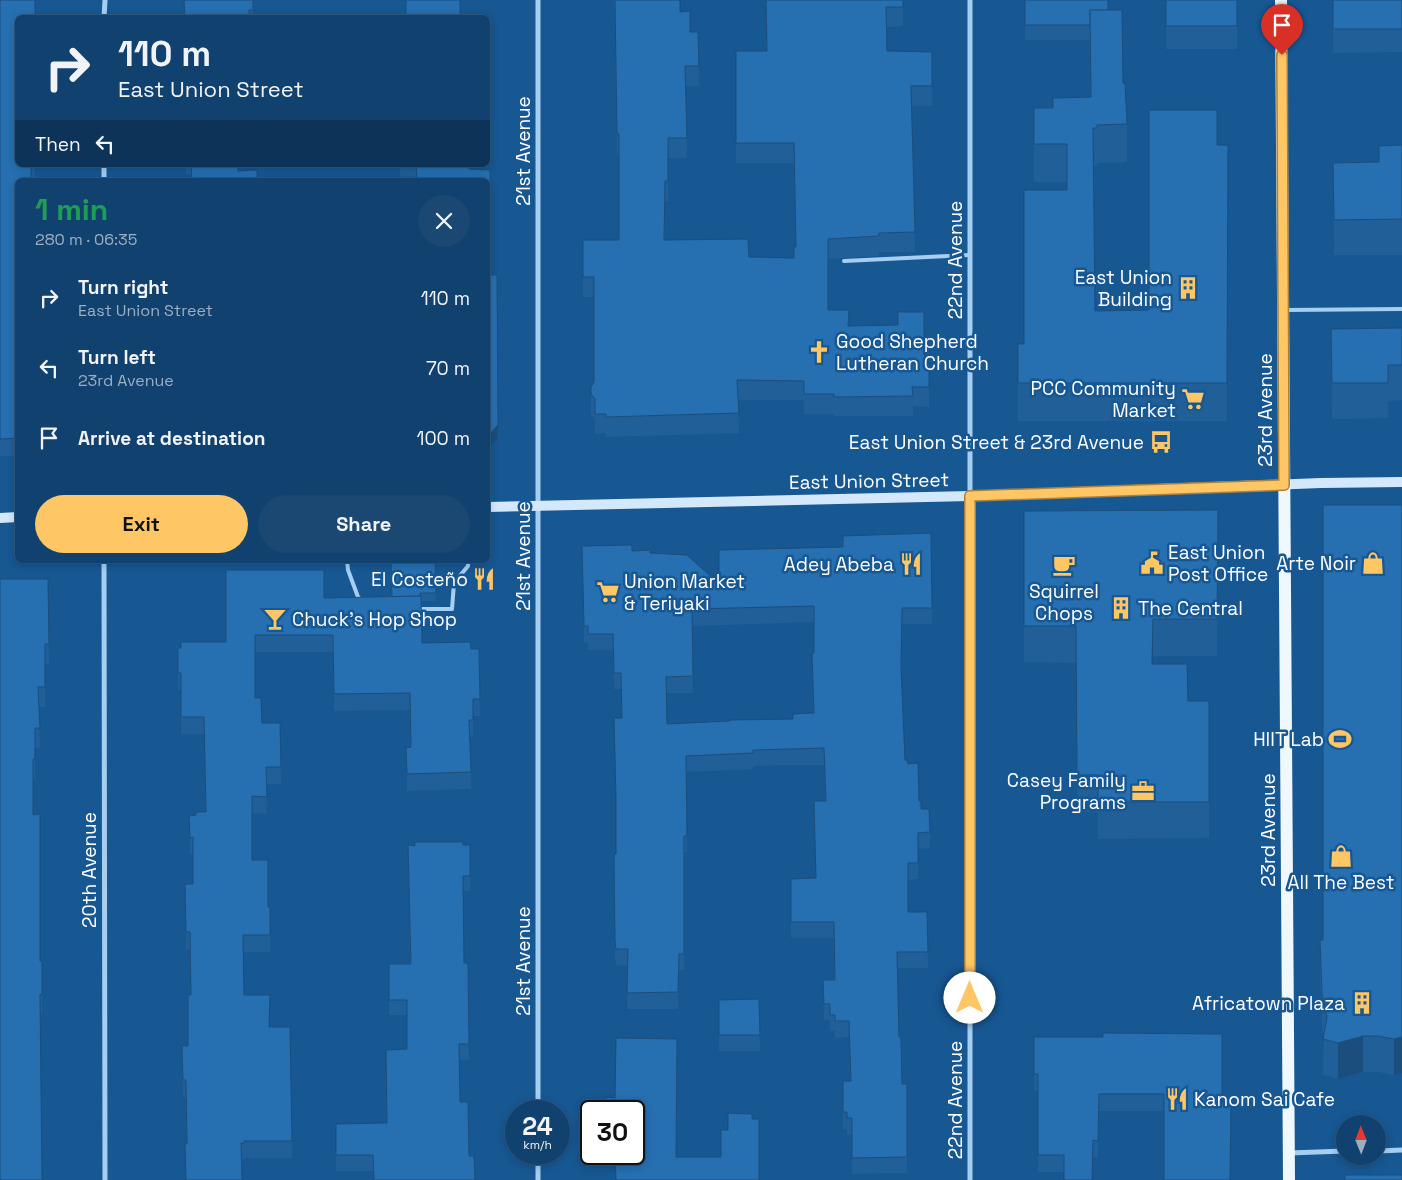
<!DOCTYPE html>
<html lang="en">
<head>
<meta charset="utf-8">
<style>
  :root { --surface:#11416e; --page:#1a4873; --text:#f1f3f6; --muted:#9cafc2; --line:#305a81; --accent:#ffc665 }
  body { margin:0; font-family:"Space Grotesk",sans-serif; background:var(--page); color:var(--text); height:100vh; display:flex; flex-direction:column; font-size:19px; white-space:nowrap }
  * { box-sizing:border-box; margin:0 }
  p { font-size:16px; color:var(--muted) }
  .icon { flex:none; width:28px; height:28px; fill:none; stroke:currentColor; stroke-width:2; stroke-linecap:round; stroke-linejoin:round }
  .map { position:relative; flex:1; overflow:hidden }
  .details { position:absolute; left:15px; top:178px; width:475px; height:385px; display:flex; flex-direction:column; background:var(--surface); border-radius:8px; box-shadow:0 2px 8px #0003,0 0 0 1px var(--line) }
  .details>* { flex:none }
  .banner { position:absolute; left:15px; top:15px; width:475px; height:152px; border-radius:8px; box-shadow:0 2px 8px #0003,0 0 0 1px var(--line); background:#11416e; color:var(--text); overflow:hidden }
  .needle { width:32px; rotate:359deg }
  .buttons { position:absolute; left:1336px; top:1115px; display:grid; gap:10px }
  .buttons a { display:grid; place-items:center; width:50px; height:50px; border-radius:50%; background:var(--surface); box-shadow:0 2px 8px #0003,0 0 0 1px var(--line); font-size:25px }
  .speed { position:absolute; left:505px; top:1100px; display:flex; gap:10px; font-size:25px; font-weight:700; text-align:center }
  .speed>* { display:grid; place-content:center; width:65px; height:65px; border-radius:50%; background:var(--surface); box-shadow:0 2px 8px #0003,0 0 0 1px var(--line); line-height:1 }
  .speed small { font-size:12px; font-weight:400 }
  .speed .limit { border:2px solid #111; border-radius:8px; background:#fff; color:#111 }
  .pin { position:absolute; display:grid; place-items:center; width:42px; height:42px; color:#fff; margin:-51px -21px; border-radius:50% 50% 50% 0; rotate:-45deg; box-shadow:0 0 5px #0007 }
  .pin .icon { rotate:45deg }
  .me { position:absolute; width:55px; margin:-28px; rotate:0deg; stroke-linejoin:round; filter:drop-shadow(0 0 4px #0008) }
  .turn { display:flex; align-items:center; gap:18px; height:105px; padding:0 20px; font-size:22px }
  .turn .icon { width:65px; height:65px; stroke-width:2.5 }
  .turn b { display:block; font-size:35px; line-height:42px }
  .then { display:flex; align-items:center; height:48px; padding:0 20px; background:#0003; gap:10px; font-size:19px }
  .round { display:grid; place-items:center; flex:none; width:52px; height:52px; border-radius:26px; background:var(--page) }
  .summary { display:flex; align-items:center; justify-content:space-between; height:85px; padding:0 20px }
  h1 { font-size:30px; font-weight:700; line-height:38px; color:#1e9e55 }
  .button { display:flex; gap:10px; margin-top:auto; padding:10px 20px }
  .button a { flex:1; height:58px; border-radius:30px; background:var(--accent); color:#111; font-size:20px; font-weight:700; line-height:58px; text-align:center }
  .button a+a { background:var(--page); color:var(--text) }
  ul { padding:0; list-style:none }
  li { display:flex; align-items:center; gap:15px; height:70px; padding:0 20px }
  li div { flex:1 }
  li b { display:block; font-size:19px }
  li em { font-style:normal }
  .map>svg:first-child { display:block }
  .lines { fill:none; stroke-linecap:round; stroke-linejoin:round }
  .lane { stroke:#a6cef0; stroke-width:4 }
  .street { stroke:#a6cef0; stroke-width:5 }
  .secondary { stroke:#d4e8fb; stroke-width:10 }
  .primary { stroke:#eff7ff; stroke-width:12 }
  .wall { fill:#215f98; fill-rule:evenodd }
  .shaded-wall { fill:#1b4e7c }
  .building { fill:#266fb1; stroke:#1b4e7c; fill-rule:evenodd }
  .route-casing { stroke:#a68142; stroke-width:12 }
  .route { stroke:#ffc665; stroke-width:9 }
  .labels { text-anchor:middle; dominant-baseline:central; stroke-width:5; stroke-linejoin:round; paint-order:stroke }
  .street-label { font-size:19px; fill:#fff; stroke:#175792 }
  .poi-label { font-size:19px; fill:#fff; stroke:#175792; text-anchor:end }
</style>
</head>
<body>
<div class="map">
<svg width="1402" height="1180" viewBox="0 0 1402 1180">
  <rect width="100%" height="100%" fill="#175792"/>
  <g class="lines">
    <!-- lane -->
    <g class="lane">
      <polyline points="844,261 969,255"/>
      <polyline points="1286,310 1402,309"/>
      <polyline points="347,560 348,570 358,597 361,600"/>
      <polyline points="418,609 452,609 454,583 468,566 468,560"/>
    </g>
    <!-- street -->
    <g class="street">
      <polyline points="538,0 538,1111"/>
      <polyline points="970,0 970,1180"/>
      <polyline points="104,18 105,0"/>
      <polyline points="104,180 104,165"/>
      <polyline points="104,560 105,1180"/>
      <polyline points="1378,1151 1402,1150"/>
      <polyline points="1289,1153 1345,1151"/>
      <polyline points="538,1154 538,1180"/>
    </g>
    <!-- secondary -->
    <g class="secondary">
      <polyline points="488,507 970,496 1321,483 1402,482"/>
      <polyline points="0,518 18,517"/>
    </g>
    <!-- primary -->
    <polyline class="primary" points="1281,0 1289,1180"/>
  </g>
  <!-- wall -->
  <g class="wall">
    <polygon points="0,0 18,165 35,165 35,179 18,180 18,456 0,456"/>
    <rect x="184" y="0" width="69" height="18"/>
    <polygon points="614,0 680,12 690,32 698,32 699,86 686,86 687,158 668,158 668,201 665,201 665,240 749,257 794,258 796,247 794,163 736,163 736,51 767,51 903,0 903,26 886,27 887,51 932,52 932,106 912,106 915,252 879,252 879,256 828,259 828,310 848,326 924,355 929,355 929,407 913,406 913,416 834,416 834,414 804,414 804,400 738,400 739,433 606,437 606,433 595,434 595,419 591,414 591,387 594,382 594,297 583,297 583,240 619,240 619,154 617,154"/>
    <polygon points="1025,0 1108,10 1123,83 1127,124 1127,162 1097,163 1097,166 1093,166 1095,311 1149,310 1217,145 1228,145 1227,421 1018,421 1018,344 1024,344 1067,190 1067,182 1034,182 1034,108 1053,108 1091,97 1090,40 1025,40"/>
    <rect x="1166" y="0" width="71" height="49"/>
    <polygon points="1333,0 1402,0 1402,52 1333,53"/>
    <polygon points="1402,145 1402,255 1334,255 1333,163 1379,162"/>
    <polygon points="186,165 238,165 191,174 186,174"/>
    <polygon points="400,165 470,165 470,169 490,170 490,231 488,231 488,180 400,176"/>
    <polygon points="1402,328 1402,400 1388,401 1388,418 1332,419 1331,329"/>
    <polygon points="1402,505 1394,1075 1378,1072 1363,1072 1338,1079 1323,1075 1324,1036 1322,1030 1320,976 1320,940 1323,940"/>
    <polygon points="1218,510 1217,656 1153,656 1153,664 1188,701 1209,701 1209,838 1098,839 1098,812 1077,812 1076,663 1024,662 1024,511"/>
    <path d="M931 533 932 624H902L901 670 905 760 908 764 921 809 930 832V848L918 849V879L908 880V912H927L928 968H897L899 1037 902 1084H907V1173L852 1174V1135H847V1129H843V1081H851L849 1037 835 1038V1031H830V1020H824L823 980H834V938H791V879L816 878 814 801H825L824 765 753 766V769L686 772 687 852H684V970H679L678 1009H627L628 965 616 966 615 958 614 854H616L622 718 621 689H614L613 650H588V643H584L582 546 650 553 719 584 843 547ZM814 622V653H812L813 713 793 719 667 724 666 693H693L692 626Z"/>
    <polygon points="435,561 436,601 421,601 422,643 471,649 479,649 480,716 473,716 473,737 470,737 471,789 407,791 406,748 411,747 410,710 334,711 333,652 255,652 255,698 262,723 280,723 281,784 266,784 267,814 252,813 252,860 268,907 270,907 270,952 243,952 244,995 270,1027 292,1141 292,1158 244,1158 244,1160 241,1160 187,1144 186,1097 183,1097 182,1046 188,1046 191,995 190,949 186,949 185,884 193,884 193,854 190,855 189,816 196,815 205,812 204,734 181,734 181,690 178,690 178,648 226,642 324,598 392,597"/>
    <polygon points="0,579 48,579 49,664 45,664 45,707 39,707 40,748 35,748 35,779 33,779 33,815 40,961 42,961 42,1014 40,1014"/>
    <polygon points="408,845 470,845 470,891 463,891 464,963 468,963 469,1060 459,1060 373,1171 336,1171 336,1124 387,1123 386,1050 407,1049 407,1015 389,1015 389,964 410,964"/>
    <polygon points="759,999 760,1051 719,1051 719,1000"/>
    <polygon points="1222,1034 1164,1111 1099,1111 1098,1157 1093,1157 1064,1172 1038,1172 1038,1091 1034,1091 1034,1037 1103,1037"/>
    <polygon points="752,1119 759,1180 615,1156 606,1156 606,1154 634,1154 676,1157 721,1157 728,1130"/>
  </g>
  <!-- shaded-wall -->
  <g class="shaded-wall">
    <polygon points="498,425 498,438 488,449 488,436"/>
    <polygon points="1153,619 1153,656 1152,701 1152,664"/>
    <polygon points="1363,1036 1363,1072 1338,1079 1338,1043"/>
    <polygon points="1402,1037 1402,1073 1394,1075 1394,1039"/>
  </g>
  <!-- building -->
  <g class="building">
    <polygon points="0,0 35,0 35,18 18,18 18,165 31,165 31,180 18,180 18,438 0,439"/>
    <polygon points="184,0 253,0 253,10 249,10 249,18 185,18"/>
    <rect x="406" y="0" width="54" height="18"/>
    <polygon points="615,0 680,0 680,12 690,11 690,32 698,32 699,66 685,66 687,138 668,138 668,181 665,181 664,240 748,239 749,257 794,258 794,247 796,247 794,143 736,143 736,51 767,51 766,0 903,0 903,7 886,7 887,51 932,52 932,86 911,86 915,232 879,233 879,236 828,239 828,310 849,310 848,326 898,325 898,312 924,312 924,355 929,355 929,387 912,387 913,396 834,397 834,394 804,394 804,381 737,380 739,413 606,417 606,414 595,414 595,399 591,394 591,387 594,382 594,277 583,277 583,240 619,240 619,134 617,134"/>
    <polygon points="1025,0 1108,0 1108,10 1090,10 1090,25 1025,25"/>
    <rect x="1166" y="0" width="71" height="26"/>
    <rect x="1333" y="0" width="69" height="29"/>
    <polygon points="1090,10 1122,10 1123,83 1125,83 1127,124 1097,125 1097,128 1093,128 1095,311 1149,310 1149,110 1217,110 1217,145 1228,145 1227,383 1018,383 1018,344 1024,344 1024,190 1067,190 1067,144 1034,144 1034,108 1053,108 1053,98 1091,97"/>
    <polygon points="1402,145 1402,219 1334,220 1333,163 1379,162 1379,146"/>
    <polygon points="191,165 238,165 238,171 257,170 257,180 192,180"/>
    <polygon points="416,165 469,165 469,169 490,170 490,218 488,218 488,180 417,180"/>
    <polygon points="488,275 497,275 498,425 488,436"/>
    <polygon points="1402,328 1402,365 1388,365 1388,383 1332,383 1331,329"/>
    <polygon points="1323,505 1402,505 1402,1037 1394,1039 1378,1036 1363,1036 1338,1043 1323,1039 1327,1017 1322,994 1320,940 1323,940"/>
    <polygon points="1218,510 1217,619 1153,619 1152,664 1187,664 1188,701 1209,701 1209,802 1098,802 1098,775 1077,775 1076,626 1024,626 1024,511"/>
    <path d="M931 533 932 608H902L901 667 905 760H907L908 764 918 763 919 801H921V809H929L930 832 918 833V863H908V912H927L928 952H897L899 1037H901L902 1084H907V1157L852 1158V1118H847V1112H843V1081H851L849 1021H835V1015H830V1004H824L823 980H835L834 922H791V879L816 878 814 801H826L824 748 753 750V753L686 756 687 836H684V954H679L678 992 627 993 628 949H616L615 941 614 854H616V800L614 718H622L621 673H614L613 634H588V626H584L582 546 632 545V551L650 550V553L687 555 719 584V550L843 547V536ZM814 606V653H812L814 713 793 714V719L730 720V721L667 724 666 677 693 676 692 609Z"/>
    <polygon points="435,561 436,593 420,593 420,596 392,597 391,563"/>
    <polygon points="226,570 324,570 324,598 421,596 422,643 470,642 471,649 479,649 480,699 473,699 473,720 469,720 471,772 407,774 406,748 411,747 410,693 334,694 333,635 255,635 255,698 261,698 262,723 280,723 281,767 266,767 267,797 252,796 252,860 268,860 268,907 270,907 270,935 243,935 244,995 270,995 269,1027 290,1027 292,1141 244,1141 244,1143 241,1143 242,1180 186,1180 185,1144 187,1144 186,1080 183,1080 182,1046 188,1046 188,995 191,995 190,932 186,932 185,884 193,884 193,837 190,838 189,816 196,815 196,812 206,812 204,717 181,717 181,673 178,673 178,648 181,648 181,642 226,642"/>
    <polygon points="0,579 48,579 49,644 45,644 45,687 38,687 40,728 35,728 35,759 33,759 33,815 40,814 40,961 42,961 42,994 40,994 42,1180 0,1180"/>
    <polygon points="415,842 463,842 463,845 470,845 470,876 463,876 464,963 468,963 469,1044 459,1044 460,1102 468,1102 469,1156 474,1156 475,1180 374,1180 373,1155 336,1155 336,1124 387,1123 386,1050 407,1049 407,1000 389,1000 389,964 411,964 408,845 415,846"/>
    <polygon points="759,999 760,1035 719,1035 719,1000"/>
    <polygon points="1103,1033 1222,1034 1222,1102 1231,1102 1230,1180 1164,1180 1164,1094 1099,1094 1098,1141 1093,1140 1092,1180 1064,1180 1064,1155 1038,1155 1038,1074 1034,1074 1034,1037 1103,1037"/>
    <polygon points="616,1038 677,1039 676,1157 721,1157 721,1130 728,1130 728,1113 752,1114 752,1119 759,1119 759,1180 616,1180 615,1154 634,1154 634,1111 606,1111 606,1097 615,1098"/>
    <rect x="1345" y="1175" width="57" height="5"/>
  </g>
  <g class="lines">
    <defs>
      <polyline id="route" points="970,998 970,496 1284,485 1282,55"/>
    </defs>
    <!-- route casing -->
    <use href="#route" class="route-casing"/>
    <!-- route -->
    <use href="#route" class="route"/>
  </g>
  <!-- icons -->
  <defs>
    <symbol id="building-bare" viewBox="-9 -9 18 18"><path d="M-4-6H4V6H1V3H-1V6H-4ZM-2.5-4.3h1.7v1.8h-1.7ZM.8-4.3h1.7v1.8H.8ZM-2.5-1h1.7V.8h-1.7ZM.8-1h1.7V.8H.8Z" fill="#ffc665" stroke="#175792" stroke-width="2.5" paint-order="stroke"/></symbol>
    <symbol id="church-bare" viewBox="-9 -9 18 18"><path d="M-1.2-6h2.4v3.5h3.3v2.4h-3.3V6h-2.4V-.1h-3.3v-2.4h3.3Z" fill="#ffc665" stroke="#175792" stroke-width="2.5" paint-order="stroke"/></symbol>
    <symbol id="supermarket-bare" viewBox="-9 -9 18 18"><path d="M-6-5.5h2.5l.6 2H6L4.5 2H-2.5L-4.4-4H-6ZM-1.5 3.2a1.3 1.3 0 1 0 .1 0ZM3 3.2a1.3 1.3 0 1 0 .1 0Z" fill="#ffc665" stroke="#175792" stroke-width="2.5" paint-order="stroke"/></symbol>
    <symbol id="bus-bare" viewBox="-9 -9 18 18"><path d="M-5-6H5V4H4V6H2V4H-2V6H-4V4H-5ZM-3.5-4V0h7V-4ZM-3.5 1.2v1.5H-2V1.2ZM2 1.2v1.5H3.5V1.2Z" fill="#ffc665" stroke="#175792" stroke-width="2.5" paint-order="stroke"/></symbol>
    <symbol id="civic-bare" viewBox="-9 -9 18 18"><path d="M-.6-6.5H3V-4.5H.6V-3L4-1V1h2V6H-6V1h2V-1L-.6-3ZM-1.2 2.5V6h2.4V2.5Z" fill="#ffc665" stroke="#175792" stroke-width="2.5" paint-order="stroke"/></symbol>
    <symbol id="shop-bare" viewBox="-9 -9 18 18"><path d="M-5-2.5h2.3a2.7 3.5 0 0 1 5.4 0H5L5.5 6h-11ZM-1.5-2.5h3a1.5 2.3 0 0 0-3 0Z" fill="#ffc665" stroke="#175792" stroke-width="2.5" paint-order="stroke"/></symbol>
    <symbol id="restaurant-bare" viewBox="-9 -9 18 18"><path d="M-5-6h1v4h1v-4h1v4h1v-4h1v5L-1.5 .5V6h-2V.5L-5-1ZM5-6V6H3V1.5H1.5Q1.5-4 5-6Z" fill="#ffc665" stroke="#175792" stroke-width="2.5" paint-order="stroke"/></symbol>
    <symbol id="cafe-bare" viewBox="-9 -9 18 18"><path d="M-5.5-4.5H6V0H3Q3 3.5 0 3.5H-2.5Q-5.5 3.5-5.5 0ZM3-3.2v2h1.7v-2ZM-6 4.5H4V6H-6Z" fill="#ffc665" stroke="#175792" stroke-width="2.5" paint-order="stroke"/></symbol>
    <symbol id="bar-bare" viewBox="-9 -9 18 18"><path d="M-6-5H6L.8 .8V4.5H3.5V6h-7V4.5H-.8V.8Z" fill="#ffc665" stroke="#175792" stroke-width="2.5" paint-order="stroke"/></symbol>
    <symbol id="stadium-bare" viewBox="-9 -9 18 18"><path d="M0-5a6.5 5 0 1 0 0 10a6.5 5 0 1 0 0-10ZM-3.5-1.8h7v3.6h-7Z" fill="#ffc665" stroke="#175792" stroke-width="2.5" paint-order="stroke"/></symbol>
    <symbol id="office-bare" viewBox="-9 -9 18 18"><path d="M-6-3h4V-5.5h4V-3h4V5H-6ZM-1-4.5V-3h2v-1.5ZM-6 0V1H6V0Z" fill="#ffc665" stroke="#175792" stroke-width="2.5" paint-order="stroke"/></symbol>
  </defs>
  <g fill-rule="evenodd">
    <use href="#building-bare" x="1172" y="272" width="32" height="32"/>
    <use href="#church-bare" x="803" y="336" width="32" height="32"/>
    <use href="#supermarket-bare" x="1177" y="383" width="32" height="32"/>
    <use href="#bus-bare" x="1145" y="426" width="32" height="32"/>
    <use href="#civic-bare" x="1136" y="547" width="32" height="32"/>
    <use href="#shop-bare" x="1357" y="547" width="32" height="32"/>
    <use href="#restaurant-bare" x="895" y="548" width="32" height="32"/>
    <use href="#cafe-bare" x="1048" y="549" width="32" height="32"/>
    <use href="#restaurant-bare" x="468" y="563" width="32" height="32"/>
    <use href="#supermarket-bare" x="592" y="576" width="32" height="32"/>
    <use href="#building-bare" x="1105" y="592" width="32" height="32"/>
    <use href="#bar-bare" x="259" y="603" width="32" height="32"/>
    <use href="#stadium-bare" x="1324" y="723" width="32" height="32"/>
    <use href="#office-bare" x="1127" y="775" width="32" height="32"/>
    <use href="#shop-bare" x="1325" y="840" width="32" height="32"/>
    <use href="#building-bare" x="1346" y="987" width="32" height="32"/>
    <use href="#restaurant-bare" x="1161" y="1083" width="32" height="32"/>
  </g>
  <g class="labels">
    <!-- street labels -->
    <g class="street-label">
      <text transform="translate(523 151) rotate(-90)">21st Avenue</text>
      <text transform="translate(955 260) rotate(-90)">22nd Avenue</text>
      <text transform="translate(1265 410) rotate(-90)">23rd Avenue</text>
      <text transform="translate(869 481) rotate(-1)">East Union Street</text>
      <text transform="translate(523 556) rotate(-90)">21st Avenue</text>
      <text transform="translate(1268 830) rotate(-90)">23rd Avenue</text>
      <text transform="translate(89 870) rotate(-90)">20th Avenue</text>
      <text transform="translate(523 961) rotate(-90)">21st Avenue</text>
      <text transform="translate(955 1100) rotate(-90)">22nd Avenue</text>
    </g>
    <!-- poi labels -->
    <g class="poi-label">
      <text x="1172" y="277">East Union<tspan x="1172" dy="22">Building</tspan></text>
      <text x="836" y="341" text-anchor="start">Good Shepherd<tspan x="836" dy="22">Lutheran Church</tspan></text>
      <text x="1176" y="388">PCC Community<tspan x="1176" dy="22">Market</tspan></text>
      <text x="1144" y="442">East Union Street &amp; 23rd Avenue</text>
      <text x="1168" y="552" text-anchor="start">East Union<tspan x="1168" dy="22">Post Office</tspan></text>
      <text x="1356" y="563">Arte Noir</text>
      <text x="894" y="564">Adey Abeba</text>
      <text x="468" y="579">El Costeño</text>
      <text x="624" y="581" text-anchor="start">Union Market<tspan x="624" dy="22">&amp; Teriyaki</tspan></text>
      <text x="1064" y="591" text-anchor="middle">Squirrel<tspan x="1064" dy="22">Chops</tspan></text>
      <text x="1138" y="608" text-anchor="start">The Central</text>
      <text x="292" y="619" text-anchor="start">Chuck's Hop Shop</text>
      <text x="1324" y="739">HIIT Lab</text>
      <text x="1126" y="780">Casey Family<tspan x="1126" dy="22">Programs</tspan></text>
      <text x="1341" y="882" text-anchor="middle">All The Best</text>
      <text x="1345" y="1003">Africatown Plaza</text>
      <text x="1194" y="1099" text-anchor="start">Kanom Sai Cafe</text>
    </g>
  </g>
</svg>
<div class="buttons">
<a><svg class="needle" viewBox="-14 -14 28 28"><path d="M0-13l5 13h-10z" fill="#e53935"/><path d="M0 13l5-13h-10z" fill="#9cafc2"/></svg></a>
</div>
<div class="speed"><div>24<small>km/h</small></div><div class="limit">30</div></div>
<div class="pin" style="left:1282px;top:55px;background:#d93025"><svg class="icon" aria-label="arrive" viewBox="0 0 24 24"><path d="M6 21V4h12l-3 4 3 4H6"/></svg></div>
<svg class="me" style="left:970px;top:998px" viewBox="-20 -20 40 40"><circle r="19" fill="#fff"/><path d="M0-13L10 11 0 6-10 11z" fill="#ffc665"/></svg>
<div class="banner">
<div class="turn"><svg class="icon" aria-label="right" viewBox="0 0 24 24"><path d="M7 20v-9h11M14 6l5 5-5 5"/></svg><div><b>110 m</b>East Union Street</div></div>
<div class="then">Then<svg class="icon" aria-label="left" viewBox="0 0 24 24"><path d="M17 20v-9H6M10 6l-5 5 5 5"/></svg></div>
</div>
<section class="details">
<div class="summary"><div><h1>1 min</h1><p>280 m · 06:35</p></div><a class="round"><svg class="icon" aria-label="close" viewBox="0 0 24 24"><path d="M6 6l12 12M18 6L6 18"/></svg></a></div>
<ul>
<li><svg class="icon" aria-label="right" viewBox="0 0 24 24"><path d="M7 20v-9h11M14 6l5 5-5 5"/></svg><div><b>Turn right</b><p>East Union Street</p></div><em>110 m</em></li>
<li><svg class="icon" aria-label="left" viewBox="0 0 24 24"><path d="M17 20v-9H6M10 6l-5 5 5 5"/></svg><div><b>Turn left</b><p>23rd Avenue</p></div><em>70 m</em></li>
<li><svg class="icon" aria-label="arrive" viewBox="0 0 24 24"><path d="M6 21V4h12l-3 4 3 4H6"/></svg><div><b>Arrive at destination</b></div><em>100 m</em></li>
</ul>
<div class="button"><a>Exit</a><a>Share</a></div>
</section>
</div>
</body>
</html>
